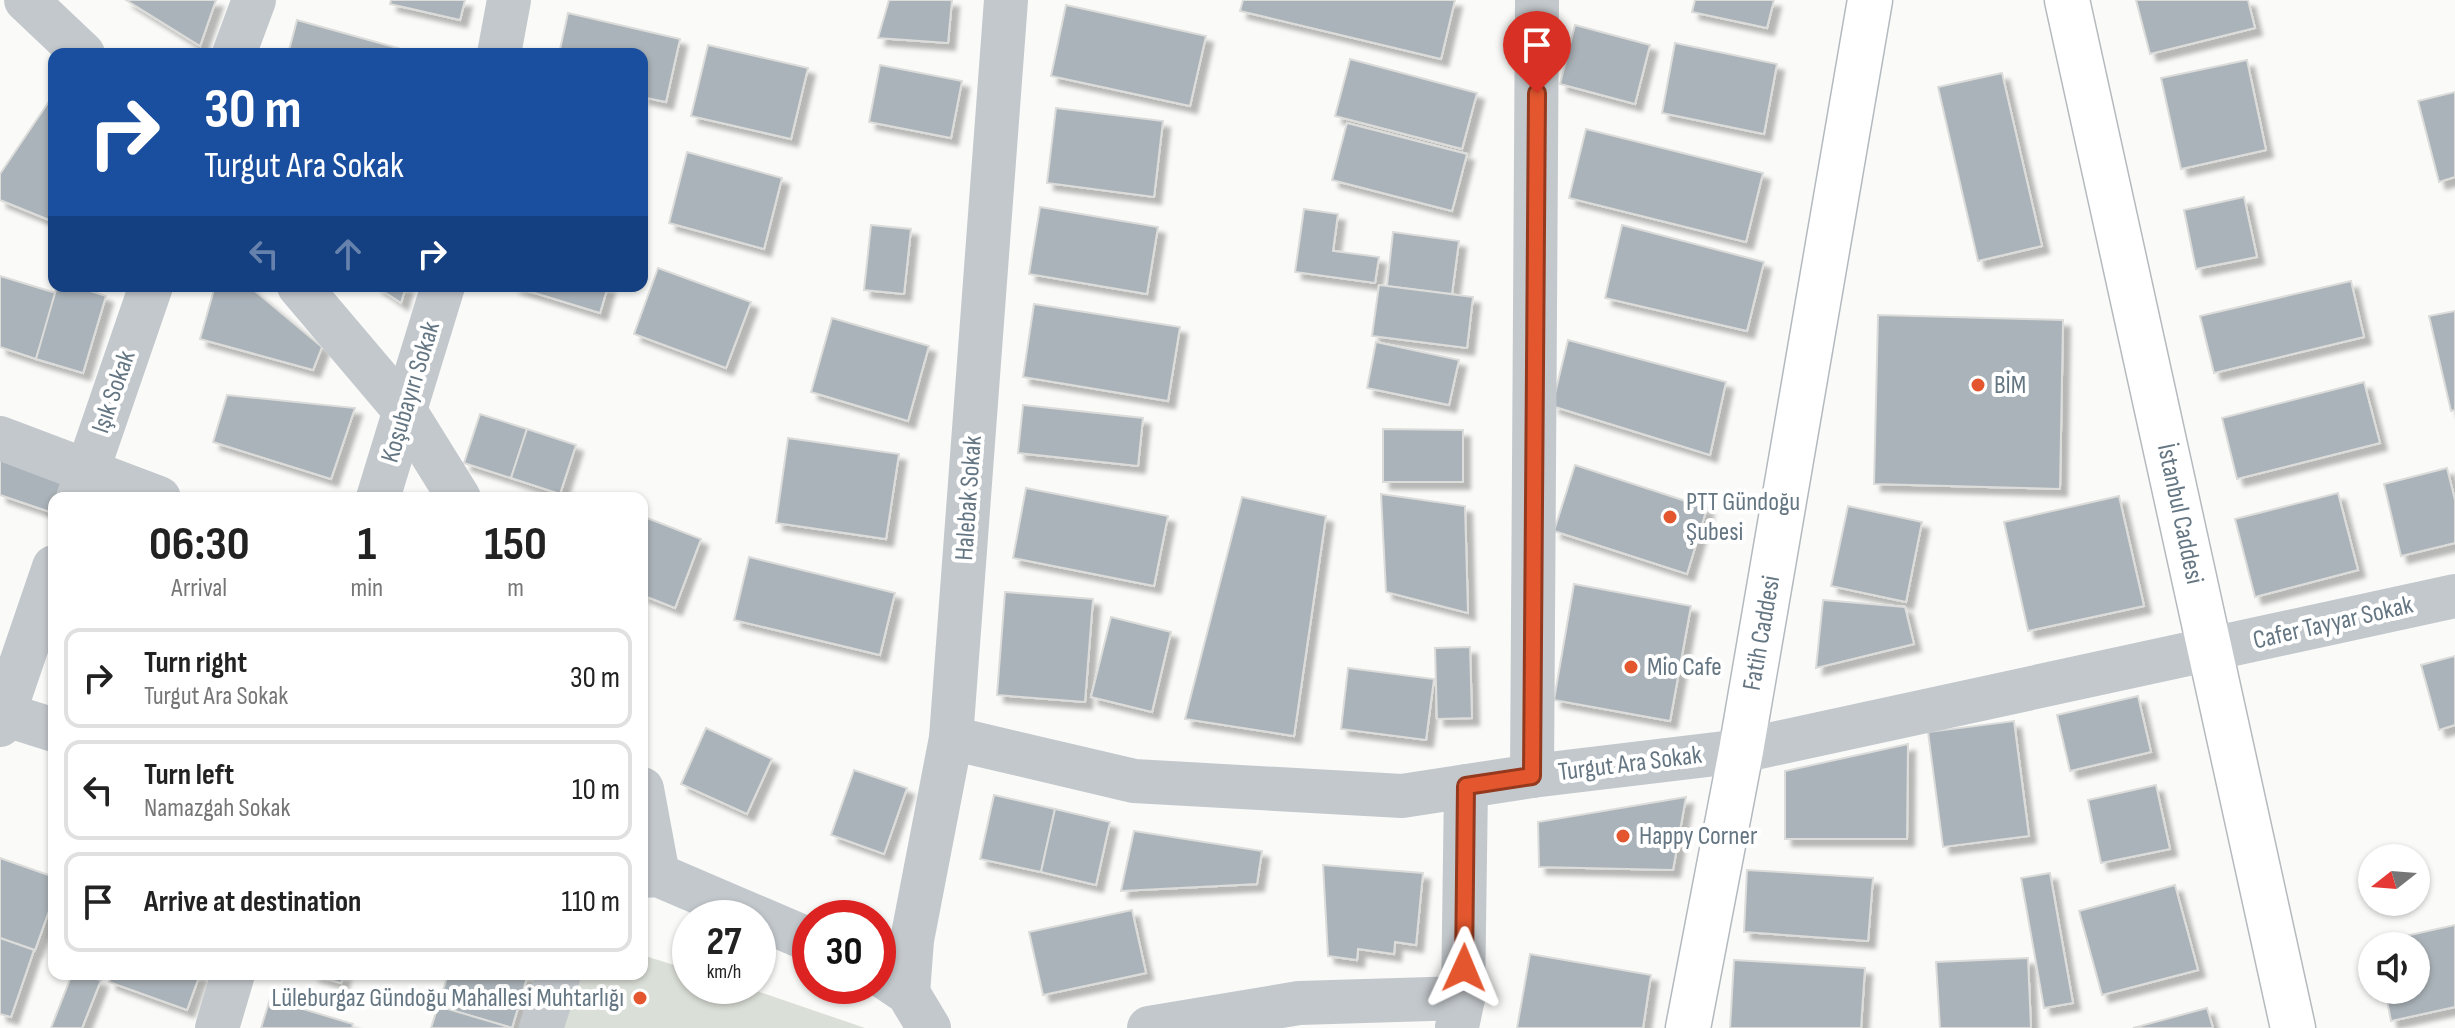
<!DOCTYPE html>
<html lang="en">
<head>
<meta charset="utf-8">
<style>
  :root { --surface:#fff; --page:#f2f2f2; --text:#222; --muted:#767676; --line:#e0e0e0 }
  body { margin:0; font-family:"Sofia Sans Condensed",sans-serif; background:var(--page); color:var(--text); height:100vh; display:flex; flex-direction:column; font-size:30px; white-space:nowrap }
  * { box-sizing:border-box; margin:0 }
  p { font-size:26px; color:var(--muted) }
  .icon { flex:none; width:44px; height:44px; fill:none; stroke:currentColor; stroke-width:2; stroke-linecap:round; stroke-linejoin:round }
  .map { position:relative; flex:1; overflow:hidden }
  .sheet { position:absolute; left:48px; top:492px; width:600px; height:488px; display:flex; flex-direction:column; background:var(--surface); border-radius:16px; box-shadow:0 2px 6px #0004 }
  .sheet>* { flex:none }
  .top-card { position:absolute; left:48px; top:48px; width:600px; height:244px; border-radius:16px; box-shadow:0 2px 6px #0004; background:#1a4fa0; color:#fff; overflow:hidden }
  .needle { width:52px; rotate:253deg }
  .controls { position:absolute; left:2358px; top:844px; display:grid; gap:16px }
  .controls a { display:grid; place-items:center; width:72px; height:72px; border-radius:50%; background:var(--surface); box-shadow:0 2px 6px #0004; font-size:40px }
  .speed { position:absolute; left:672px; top:900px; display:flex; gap:16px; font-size:40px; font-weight:700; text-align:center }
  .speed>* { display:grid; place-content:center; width:104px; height:104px; border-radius:50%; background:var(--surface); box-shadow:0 2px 6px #0004; line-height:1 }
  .speed small { font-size:20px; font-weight:400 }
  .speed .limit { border:12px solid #d22; background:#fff; color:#111 }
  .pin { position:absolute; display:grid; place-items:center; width:68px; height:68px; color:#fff; margin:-82px -34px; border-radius:50% 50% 50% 0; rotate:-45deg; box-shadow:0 0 8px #0007 }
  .pin .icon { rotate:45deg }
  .me { position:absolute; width:88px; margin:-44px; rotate:1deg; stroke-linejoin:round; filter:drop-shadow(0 0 6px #0008) }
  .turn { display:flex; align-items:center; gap:28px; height:168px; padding:0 24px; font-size:36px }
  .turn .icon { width:104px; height:104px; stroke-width:2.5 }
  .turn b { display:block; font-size:56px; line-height:68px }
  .lanes { display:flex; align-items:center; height:76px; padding:0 24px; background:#0003; justify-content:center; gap:40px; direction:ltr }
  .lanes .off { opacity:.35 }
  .eta { display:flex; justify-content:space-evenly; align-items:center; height:136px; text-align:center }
  .eta b { font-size:48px; font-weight:700; line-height:56px }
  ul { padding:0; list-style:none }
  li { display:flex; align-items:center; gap:24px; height:100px; margin:0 16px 12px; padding:0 8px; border:4px solid var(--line); border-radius:16px }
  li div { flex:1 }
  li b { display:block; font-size:30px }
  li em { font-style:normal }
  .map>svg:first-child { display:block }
  .green { fill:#dadfd7 }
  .building { fill:#aab3b9; stroke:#dcdcda; stroke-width:2; filter:url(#shadow) }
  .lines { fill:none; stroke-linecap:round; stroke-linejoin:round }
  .secondary-casing { stroke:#b3babf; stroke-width:47 }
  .primary-casing { stroke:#b5babe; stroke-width:47 }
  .street { stroke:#c3c8cc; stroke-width:44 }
  .secondary { stroke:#fff; stroke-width:44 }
  .primary { stroke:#fff; stroke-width:44 }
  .route-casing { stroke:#94391e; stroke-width:20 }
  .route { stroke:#e4572e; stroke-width:14 }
  .poi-dot { fill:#e4572e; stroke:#fff; stroke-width:3 }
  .labels { text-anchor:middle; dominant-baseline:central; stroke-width:8; stroke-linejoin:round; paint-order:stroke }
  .poi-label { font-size:26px; fill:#657683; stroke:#fff; text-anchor:start }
  .street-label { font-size:26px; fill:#657683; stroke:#fff }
</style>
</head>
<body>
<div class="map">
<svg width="2455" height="1028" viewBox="0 0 2455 1028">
  <defs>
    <filter id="shadow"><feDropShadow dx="7" dy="7" stdDeviation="2" flood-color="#0004"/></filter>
  </defs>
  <rect width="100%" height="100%" fill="#fafaf8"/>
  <!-- green -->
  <polygon class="green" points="642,955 690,970 690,986 742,986 865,1028 557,1028 575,974 642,974"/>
  <!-- building -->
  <g class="building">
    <polygon points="126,0 216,0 200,46"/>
    <polygon points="391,0 465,0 460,20 390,4"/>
    <polygon points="889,0 952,0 948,43 878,38"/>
    <polygon points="1243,0 1455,0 1441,59 1240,11"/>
    <polygon points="1695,0 1774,0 1767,28 1692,12"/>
    <polygon points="2136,0 2248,0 2255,28 2150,54"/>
    <polygon points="1066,5 1206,36 1190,106 1051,76"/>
    <polygon points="568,13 680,39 666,102 642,97 642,54 559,54"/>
    <polygon points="297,20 419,54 288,54"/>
    <polygon points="1575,25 1650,45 1635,104 1560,84"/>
    <polygon points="1675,43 1777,64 1764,134 1662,113"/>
    <polygon points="708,45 808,68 791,139 691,116"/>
    <polygon points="1350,59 1477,93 1462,149 1335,116"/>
    <polygon points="2247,60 2266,150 2181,169 2161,78"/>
    <polygon points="880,65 962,81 951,138 869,122"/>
    <polygon points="2002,73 2042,246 1978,261 1938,87"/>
    <polygon points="2455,92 2455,177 2439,182 2418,101"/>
    <polygon points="54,94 54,222 0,200 0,174"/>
    <polygon points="1056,108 1163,121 1154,197 1047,183"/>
    <polygon points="1347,123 1467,154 1452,211 1332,180"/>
    <polygon points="1586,129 1763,173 1746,242 1569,198"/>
    <polygon points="687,152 782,178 764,249 669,223"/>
    <polygon points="2244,197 2257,257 2196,269 2184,210"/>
    <polygon points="1040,207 1158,227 1147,294 1029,274"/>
    <polygon points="1304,209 1338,214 1333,251 1379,257 1375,283 1295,272"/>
    <polygon points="871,225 911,229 904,294 864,290"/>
    <polygon points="1622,225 1764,262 1747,331 1605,298"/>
    <polygon points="1393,232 1459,241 1452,294 1387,286"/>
    <polygon points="658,268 751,302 726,368 634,334"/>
    <polygon points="0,276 56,293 36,359 0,347"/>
    <polygon points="2351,281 2364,337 2214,373 2200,316"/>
    <polygon points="1379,285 1473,297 1467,348 1372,336"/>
    <polygon points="57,286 75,286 106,296 83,373 36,359"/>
    <polygon points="215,286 249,286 322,347 313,370 200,339"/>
    <polygon points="376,286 406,286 401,303"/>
    <polygon points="512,286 608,286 600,313"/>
    <polygon points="1034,304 1180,327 1168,401 1023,377"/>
    <polygon points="2455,311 2455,410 2451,411 2429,316"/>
    <polygon points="1878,315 2063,320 2060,489 1874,484"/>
    <polygon points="832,318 929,346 908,421 811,392"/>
    <polygon points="1568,340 1726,382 1710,455 1552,406"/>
    <polygon points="1376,342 1459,360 1449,405 1367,388"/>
    <polygon points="2364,382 2380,443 2237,479 2222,418"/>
    <polygon points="227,395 355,408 331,479 213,442"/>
    <polygon points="1023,405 1143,418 1138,466 1018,453"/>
    <polygon points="480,414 527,429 511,478 464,463"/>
    <polygon points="527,429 576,445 560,494 511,478"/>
    <polygon points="1383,429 1463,430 1463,482 1383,482"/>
    <polygon points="788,438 899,454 886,539 776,523"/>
    <polygon points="0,447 69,469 58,498 54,498 53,513 0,495"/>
    <polygon points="1575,465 1707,508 1687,574 1554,531"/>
    <polygon points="2447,468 2455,500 2455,543 2401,556 2384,484"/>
    <polygon points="1026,488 1168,516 1154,586 1013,558"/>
    <polygon points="2338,493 2358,570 2255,597 2235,519"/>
    <polygon points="1381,494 1465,506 1468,613 1386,592"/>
    <polygon points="2119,496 2144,606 2028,631 2004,522"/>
    <polygon points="1242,497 1326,516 1294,736 1185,719"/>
    <polygon points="1848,506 1922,522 1906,602 1831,586"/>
    <polygon points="642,516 701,539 675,608 642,595"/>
    <polygon points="749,557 895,593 880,655 734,620"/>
    <polygon points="1574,584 1691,606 1670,721 1554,700"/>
    <polygon points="1005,592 1093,599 1085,702 997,695"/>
    <polygon points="1823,600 1905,607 1914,644 1816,668"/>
    <polygon points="1111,617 1171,632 1152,712 1091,697"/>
    <polygon points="1470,647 1472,718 1437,719 1435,648"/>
    <polygon points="2455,656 2455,725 2439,730 2421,665"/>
    <polygon points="1348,668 1434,679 1426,740 1341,729"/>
    <polygon points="2138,696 2151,752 2070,771 2057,715"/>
    <polygon points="2014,721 2029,836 1943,847 1928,732"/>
    <polygon points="706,728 772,759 747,814 681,784"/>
    <polygon points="1908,744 1907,839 1785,839 1785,771"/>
    <polygon points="854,770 907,788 884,854 831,835"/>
    <polygon points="2156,785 2170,849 2101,863 2088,800"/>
    <polygon points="994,795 1055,809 1041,872 980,859"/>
    <polygon points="1686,797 1673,870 1539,867 1538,822"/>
    <polygon points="1055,809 1110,822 1096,885 1041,872"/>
    <polygon points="1134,831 1262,851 1257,884 1121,891"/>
    <polygon points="0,858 54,877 54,897 35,950 0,938"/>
    <polygon points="1323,865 1423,873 1416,945 1395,942 1394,954 1358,949 1357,960 1328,956"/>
    <polygon points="1747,870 1873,878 1868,941 1744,932"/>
    <polygon points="2050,873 2073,1003 2044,1008 2021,878"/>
    <polygon points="2175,885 2198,970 2102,995 2079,911"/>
    <polygon points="1132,910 1146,973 1043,995 1029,932"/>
    <polygon points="2455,925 2455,1007 2391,1021 2385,990 2416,990 2416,946 2375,946 2374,943"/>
    <polygon points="0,938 34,950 11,1017 0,1014"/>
    <polygon points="1530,954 1651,975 1643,1028 1517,1028"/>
    <polygon points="2028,958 2031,1028 1940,1028 1936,962"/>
    <polygon points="1734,960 1865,968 1861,1028 1730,1028"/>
    <polygon points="72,974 101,980 82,1028 51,1028"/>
    <polygon points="112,974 200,974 187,1010 109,982"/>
    <polygon points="311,974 344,974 341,983"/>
    <polygon points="448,974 528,974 512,1028 438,1006"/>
    <polygon points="270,999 353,1024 352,1028 261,1028"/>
    <polygon points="438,1006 512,1028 431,1028"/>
    <polygon points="2207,1008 2213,1028 2133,1028"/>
  </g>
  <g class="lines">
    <defs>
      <polyline id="secondary" points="1688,1028 1741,751 1870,0"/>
      <polyline id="primary" points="2067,0 2293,1028"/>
    </defs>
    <!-- secondary casing -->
    <use href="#secondary" class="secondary-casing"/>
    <!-- primary casing -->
    <use href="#primary" class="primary-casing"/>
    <!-- street -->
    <g class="street">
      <polyline points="26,0 83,54"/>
      <polyline points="234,54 254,0"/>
      <polyline points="499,54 509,0"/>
      <polyline points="299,286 405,411 459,498"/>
      <polyline points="0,438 159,498"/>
      <polyline points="78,498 151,286"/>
      <polyline points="378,498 443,286"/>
      <polyline points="0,713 54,730"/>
      <polyline points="0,725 54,567"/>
      <polyline points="951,738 1134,781 1402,796 1532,776 1741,751 2455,596"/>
      <polyline points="1532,776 1537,0"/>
      <polyline points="642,789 658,875"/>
      <polyline points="642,876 658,875 810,940"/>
      <polyline points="878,973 908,993 929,1028"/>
      <polyline points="908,993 912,940 951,738 1006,0"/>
      <polyline points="1457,1027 1463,998 1466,786"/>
      <polyline points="217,1028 233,974"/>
      <polyline points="541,1028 559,974"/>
      <polyline points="1149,1028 1299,1003 1463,998"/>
    </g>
    <!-- secondary -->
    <use href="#secondary" class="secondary"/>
    <!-- primary -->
    <use href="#primary" class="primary"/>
  </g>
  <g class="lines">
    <defs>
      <polyline id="route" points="1464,968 1466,786 1532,776 1537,93"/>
    </defs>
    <!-- route casing -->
    <use href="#route" class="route-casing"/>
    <!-- route -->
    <use href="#route" class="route"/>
  </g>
  <!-- markers -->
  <g class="poi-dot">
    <circle cx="1978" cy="385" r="8"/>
    <circle cx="1670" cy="517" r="8"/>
    <circle cx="1631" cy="667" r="8"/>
    <circle cx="1623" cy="836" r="8"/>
    <circle cx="640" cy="998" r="8"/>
  </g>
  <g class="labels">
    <!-- poi labels -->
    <g class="poi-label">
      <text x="1994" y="385">BİM</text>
      <text x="1686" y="502">PTT Gündoğu<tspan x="1686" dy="30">Şubesi</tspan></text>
      <text x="1647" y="667">Mio Cafe</text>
      <text x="1639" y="836">Happy Corner</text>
      <text x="624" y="998" text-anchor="end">Lüleburgaz Gündoğu Mahallesi Muhtarlığı</text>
    </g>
    <!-- street labels -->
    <g class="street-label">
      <text transform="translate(114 392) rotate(-71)">Işık Sokak</text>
      <text transform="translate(411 392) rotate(-73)">Koşubayırı Sokak</text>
      <text transform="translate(969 498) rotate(-86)">Halebak Sokak</text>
      <text transform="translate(2180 514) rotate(78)">İstanbul Caddesi</text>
      <text transform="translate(2333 623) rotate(-13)">Cafer Tayyar Sokak</text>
      <text transform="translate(1762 633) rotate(-80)">Fatih Caddesi</text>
      <text transform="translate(1630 764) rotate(-7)">Turgut Ara Sokak</text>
    </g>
  </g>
</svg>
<div class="controls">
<a><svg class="needle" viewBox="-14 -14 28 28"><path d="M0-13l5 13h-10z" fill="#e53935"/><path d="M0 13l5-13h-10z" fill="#767676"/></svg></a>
<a><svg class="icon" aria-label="sound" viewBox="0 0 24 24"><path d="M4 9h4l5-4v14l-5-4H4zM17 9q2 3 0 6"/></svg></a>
</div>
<div class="speed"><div>27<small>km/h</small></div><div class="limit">30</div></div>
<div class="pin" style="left:1537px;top:93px;background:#d93025"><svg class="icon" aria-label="arrive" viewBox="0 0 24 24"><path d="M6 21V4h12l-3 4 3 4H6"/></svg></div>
<svg class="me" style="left:1464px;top:968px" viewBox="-20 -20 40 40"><path d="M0-17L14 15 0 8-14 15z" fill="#e4572e" stroke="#fff" stroke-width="4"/></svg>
<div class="top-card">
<div class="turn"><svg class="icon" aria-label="right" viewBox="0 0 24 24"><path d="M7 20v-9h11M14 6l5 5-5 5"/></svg><div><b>30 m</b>Turgut Ara Sokak</div></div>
<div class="lanes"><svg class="icon off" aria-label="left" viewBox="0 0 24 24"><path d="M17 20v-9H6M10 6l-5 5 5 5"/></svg><svg class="icon off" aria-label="ahead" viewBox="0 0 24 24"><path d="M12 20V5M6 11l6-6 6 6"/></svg><svg class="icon" aria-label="right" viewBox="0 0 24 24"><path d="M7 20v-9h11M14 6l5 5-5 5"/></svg></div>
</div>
<section class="sheet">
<div class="eta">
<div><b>06:30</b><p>Arrival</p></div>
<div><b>1</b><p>min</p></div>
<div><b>150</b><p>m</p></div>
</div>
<ul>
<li><svg class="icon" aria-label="right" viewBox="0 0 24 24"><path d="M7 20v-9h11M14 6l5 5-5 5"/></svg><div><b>Turn right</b><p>Turgut Ara Sokak</p></div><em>30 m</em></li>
<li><svg class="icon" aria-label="left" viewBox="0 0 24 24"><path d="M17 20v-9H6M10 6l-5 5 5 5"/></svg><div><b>Turn left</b><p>Namazgah Sokak</p></div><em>10 m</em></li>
<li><svg class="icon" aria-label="arrive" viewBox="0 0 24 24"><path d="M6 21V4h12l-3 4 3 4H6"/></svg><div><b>Arrive at destination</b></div><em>110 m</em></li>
</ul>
</section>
</div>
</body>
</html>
